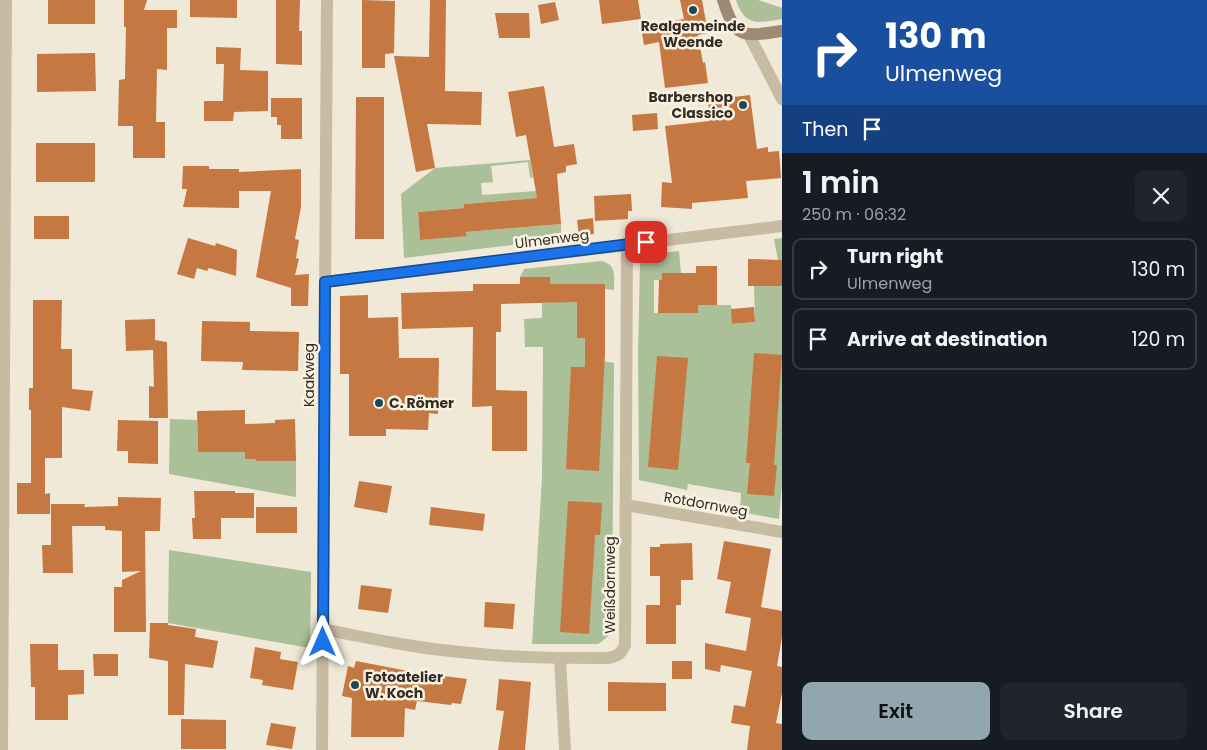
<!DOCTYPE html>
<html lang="en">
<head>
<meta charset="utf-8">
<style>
  :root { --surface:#171b24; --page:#20242c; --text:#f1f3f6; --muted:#9ea1a6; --line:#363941; --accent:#91a6ad }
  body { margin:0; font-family:Poppins,sans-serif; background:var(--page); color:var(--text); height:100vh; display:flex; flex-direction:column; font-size:19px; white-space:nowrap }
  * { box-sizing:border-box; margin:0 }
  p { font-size:16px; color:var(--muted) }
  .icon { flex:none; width:28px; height:28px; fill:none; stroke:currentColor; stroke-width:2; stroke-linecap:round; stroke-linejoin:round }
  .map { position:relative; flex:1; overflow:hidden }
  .panel { display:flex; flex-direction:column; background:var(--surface); width:425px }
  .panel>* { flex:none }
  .top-card { background:#1a4fa0; color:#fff; overflow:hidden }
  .pin { position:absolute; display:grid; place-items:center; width:42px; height:42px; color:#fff; margin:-21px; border-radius:10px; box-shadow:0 2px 8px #0006 }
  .me { position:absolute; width:55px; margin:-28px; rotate:0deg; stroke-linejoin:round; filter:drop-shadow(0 0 4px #0008) }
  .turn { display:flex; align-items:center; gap:18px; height:105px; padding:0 20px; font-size:22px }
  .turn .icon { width:65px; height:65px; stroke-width:2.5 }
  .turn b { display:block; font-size:35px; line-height:42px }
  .then { display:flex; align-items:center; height:48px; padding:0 20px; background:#0003; gap:10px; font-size:19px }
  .round { display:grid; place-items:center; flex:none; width:52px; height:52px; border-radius:10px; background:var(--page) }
  .headline { display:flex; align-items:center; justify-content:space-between; height:85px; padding:0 20px }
  h1 { font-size:30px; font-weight:600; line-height:38px }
  .cta { display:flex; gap:10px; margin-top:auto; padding:10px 20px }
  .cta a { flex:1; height:58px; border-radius:10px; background:var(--accent); color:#111; font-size:20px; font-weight:600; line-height:58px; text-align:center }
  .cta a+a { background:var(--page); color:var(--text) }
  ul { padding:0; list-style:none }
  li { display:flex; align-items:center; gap:15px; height:62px; margin:0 10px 8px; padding:0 10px; border:2px solid var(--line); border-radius:10px }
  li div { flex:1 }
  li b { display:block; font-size:19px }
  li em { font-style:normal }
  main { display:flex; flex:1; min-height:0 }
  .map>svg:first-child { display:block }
  .green { fill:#abbf98 }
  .building { fill:#c57841 }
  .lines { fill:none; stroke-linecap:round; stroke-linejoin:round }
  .street { stroke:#c8bba4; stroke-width:12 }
  .secondary { stroke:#9c8a75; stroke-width:12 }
  .route-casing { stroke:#114b97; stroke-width:12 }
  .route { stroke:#1a73e8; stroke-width:9 }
  .poi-dot { fill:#1c4754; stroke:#f9f2e3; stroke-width:2 }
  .labels { text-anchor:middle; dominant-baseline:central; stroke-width:5; stroke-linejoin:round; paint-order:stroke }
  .poi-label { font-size:14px; font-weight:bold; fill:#332c25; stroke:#f9f2e3; text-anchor:start }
  .street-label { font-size:14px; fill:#332c25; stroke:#f9f2e3 }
</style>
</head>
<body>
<main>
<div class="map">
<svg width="782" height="750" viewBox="0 0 782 750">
  <rect width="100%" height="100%" fill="#f1e9d7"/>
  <!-- green -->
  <g class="green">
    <path d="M736 0H758L782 8V19C758 23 745 27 736 0Z"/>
    <polygon points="530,160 533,177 530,178 528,162 491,166 493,182 481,183 482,195 537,191 537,198 464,204 464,208 418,212 420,240 467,235 466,232 561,224 561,239 404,258 401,194 435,168"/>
    <polygon points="782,238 782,483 779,519 740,512 741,493 688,484 687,490 639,480 638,353 640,264 655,254 679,251 681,273 663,280 654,280 654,313 698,313 698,305 731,305 733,324 755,322 754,286 748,259 778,260 774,239"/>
    <path d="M601 261C617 264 614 276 614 290L605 289V284H577L585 338V358L614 363 612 627C610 635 606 639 598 644H532L542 478 543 355V347H525L524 319 542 318V303H550V277H520L524 269Z"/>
    <polygon points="170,419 197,420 198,452 245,452 256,459 257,461 296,461 296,497 169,474"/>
    <polygon points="169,550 311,572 310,648 168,623"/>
  </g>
  <!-- building -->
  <g class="building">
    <rect x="48" y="0" width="47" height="24"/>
    <polygon points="124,0 147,0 144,10 177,10 177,28 167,28 167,70 157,69 156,122 165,122 165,158 133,158 133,126 118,126 119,80 125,79 126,27 124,27"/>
    <polygon points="190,0 237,0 237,18 190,17"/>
    <polygon points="276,0 300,0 299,31 302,31 302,65 276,64"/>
    <polygon points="362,0 395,1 394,53 385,54 385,68 362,68"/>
    <polygon points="430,0 446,0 445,91 482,92 481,125 427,124 435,168 416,172 394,56 429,57"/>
    <polygon points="599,0 638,0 641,19 602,24"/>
    <polygon points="680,0 702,0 708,33 698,35 703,63 705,62 708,83 665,88 659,42 644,45 641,27 684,19"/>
    <polygon points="555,2 559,20 541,24 538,5"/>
    <polygon points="495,13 529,13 530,38 499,38"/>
    <polygon points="216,47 241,48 240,70 268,71 268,111 234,112 233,121 204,121 204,101 223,101 224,64 216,64"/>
    <polygon points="95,53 96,91 37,92 37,54"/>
    <polygon points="544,86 554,147 574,144 577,164 566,166 566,172 557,174 561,224 466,232 467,236 420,240 418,212 464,208 464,204 537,198 526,135 516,137 508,92"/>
    <polygon points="750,95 757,149 768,147 768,152 779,151 781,178 746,181 748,198 692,203 692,209 661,207 662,182 672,183 665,126 710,121 708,100"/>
    <polygon points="356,97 384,97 384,239 355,239"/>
    <polygon points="271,98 302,98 302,139 281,139 281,125 277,125 277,117 271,117"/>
    <polygon points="657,113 658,129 633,131 632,115"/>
    <rect x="36" y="143" width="59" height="39"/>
    <polygon points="183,166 209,166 209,169 239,169 239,172 301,169 301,207 295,239 299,240 296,258 299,259 295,275 309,274 308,306 291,306 291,288 256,277 271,191 239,191 239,208 183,207 187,189 182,189"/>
    <polygon points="631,194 632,211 628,211 628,219 595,221 594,196"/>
    <rect x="34" y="216" width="35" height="23"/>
    <polygon points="593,218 594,234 579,236 577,220"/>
    <polygon points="188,238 215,246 216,243 237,250 236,276 209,268 207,271 197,268 194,279 177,274"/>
    <polygon points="748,259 782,260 782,286 748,286"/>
    <polygon points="696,266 717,266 717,305 698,305 698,313 658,313 659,280 662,280 662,273 696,273"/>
    <polygon points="520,277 550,277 550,284 605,284 605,353 599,471 566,469 571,367 585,367 585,338 577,338 577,302 501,304 501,332 496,332 496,390 527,391 527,451 492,451 492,406 472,407 473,327 402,329 401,293 473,291 473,284 520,284"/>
    <polygon points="368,295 368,318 398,317 399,358 439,358 438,414 429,413 428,430 386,429 386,436 349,436 349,374 340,374 340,296"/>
    <polygon points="33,300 62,300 61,349 72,349 72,389 93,391 90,411 62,407 62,458 45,458 45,494 50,493 50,514 17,514 17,483 31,483 31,410 29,410 29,388 33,388"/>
    <polygon points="754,307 755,322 732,324 731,309"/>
    <polygon points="155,319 155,340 167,342 168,418 149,418 149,386 154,387 153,350 126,351 125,320"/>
    <polygon points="202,321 250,322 250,331 299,332 298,371 242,370 243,362 201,361"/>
    <polygon points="754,353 782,355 774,465 777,465 774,496 747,494 750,463 746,463"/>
    <polygon points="657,356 688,358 678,470 648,467"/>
    <polygon points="245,410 245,424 275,423 275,420 295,419 296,461 256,461 256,459 245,459 245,452 198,452 197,411"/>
    <polygon points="118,420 158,421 158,464 128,463 128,451 117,451"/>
    <polygon points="359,481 392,486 387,513 354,507"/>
    <polygon points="194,491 235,491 235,493 254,493 254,518 221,518 221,539 193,539 192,518 195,518"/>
    <polygon points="118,497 161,498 160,531 145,531 146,632 114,632 114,587 122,587 122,580 141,571 122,572 122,531 105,530 105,526 72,526 73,573 43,573 42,545 51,545 51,504 85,504 84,507 118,506"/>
    <polygon points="568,501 602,503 600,535 595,535 589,634 560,632"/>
    <rect x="256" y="507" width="41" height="26"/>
    <polygon points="431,507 485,514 483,531 429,525"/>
    <polygon points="724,541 771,549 761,607 782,611 782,637 777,666 782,667 782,693 776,723 782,724 782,750 747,750 750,726 731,723 734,705 745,707 752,671 721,665 720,672 705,669 705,643 746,651 751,618 725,613 731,582 717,579"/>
    <polygon points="692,543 693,580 681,580 681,605 676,605 676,644 646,644 646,605 660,605 660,576 650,576 650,547 660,547 660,544"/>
    <polygon points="361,585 392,589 388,613 358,609"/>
    <polygon points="485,602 515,604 513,629 484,627"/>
    <polygon points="150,623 168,623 168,625 196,629 195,637 218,641 213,668 185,664 184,715 168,715 168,661 149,658"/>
    <polygon points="30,644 58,644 58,670 84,670 84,694 68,695 68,720 35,720 35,687 31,687"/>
    <polygon points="255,647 281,652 280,659 298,662 293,690 262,685 263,680 250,678"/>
    <polygon points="93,654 118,654 118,676 94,676"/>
    <polygon points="356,661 413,672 467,679 461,704 452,703 451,705 417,701 415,710 405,708 404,737 351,737 352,698 342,696 348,666 354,668"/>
    <rect x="672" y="661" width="20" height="18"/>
    <polygon points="499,679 531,682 525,750 498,750 504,711 496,710"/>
    <polygon points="608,682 666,683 666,711 608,711"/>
    <polygon points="181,719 226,720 226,749 181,749"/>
    <polygon points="271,723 296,727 292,749 266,745"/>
  </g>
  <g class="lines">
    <!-- street -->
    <g class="street">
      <polyline points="749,35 782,99"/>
      <polyline points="325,282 782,226"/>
      <polyline points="626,505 782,532"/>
      <path d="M323 629C371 639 421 649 470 653 516 658 562 658 608 658 618 656 621 654 625 645L627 244"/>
      <polyline points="560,658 565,750"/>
      <polyline points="2,750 6,0"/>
      <polyline points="322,750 327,0"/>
    </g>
    <!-- secondary -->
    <path class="secondary" d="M723 0C736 41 744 36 782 31"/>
  </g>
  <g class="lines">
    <defs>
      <polyline id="route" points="323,642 325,282 646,242"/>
    </defs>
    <!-- route casing -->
    <use href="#route" class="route-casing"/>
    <!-- route -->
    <use href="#route" class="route"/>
  </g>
  <!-- markers -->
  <g class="poi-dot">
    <circle cx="693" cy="10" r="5"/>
    <circle cx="743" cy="105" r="5"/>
    <circle cx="379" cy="403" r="5"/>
    <circle cx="355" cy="685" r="5"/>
  </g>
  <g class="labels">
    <!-- poi labels -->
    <g class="poi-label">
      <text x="693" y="26" text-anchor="middle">Realgemeinde<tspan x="693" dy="16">Weende</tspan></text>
      <text x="733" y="97" text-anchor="end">Barbershop<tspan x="733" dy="16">Classico</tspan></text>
      <text x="389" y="403">C. Römer</text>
      <text x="365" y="677">Fotoatelier<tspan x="365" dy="16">W. Koch</tspan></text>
    </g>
    <!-- street labels -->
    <g class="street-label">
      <text transform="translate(552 239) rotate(-7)">Ulmenweg</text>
      <text transform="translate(309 375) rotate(-90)">Kaakweg</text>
      <text transform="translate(706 504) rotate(10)">Rotdornweg</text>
      <text transform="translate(610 585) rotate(-90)">Weißdornweg</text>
    </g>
  </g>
</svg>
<div class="pin" style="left:646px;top:242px;background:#d93025"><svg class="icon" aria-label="arrive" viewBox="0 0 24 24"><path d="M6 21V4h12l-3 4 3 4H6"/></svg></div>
<svg class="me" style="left:323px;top:642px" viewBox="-20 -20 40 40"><path d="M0-17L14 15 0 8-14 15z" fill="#1a73e8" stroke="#fff" stroke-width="4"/></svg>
</div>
<section class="panel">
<div class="top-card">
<div class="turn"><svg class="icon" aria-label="right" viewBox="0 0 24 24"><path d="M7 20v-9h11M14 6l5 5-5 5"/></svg><div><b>130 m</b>Ulmenweg</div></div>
<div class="then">Then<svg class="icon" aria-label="arrive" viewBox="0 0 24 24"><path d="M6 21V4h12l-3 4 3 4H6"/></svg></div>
</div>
<div class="headline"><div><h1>1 min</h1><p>250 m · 06:32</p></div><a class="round"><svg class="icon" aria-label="close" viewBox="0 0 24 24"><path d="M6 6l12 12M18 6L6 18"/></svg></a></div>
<ul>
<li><svg class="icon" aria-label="right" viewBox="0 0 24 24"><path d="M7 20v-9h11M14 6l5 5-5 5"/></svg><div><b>Turn right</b><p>Ulmenweg</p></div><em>130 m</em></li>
<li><svg class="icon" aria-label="arrive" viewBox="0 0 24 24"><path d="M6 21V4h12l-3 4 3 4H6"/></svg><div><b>Arrive at destination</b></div><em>120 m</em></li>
</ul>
<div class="cta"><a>Exit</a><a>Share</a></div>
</section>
</main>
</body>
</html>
